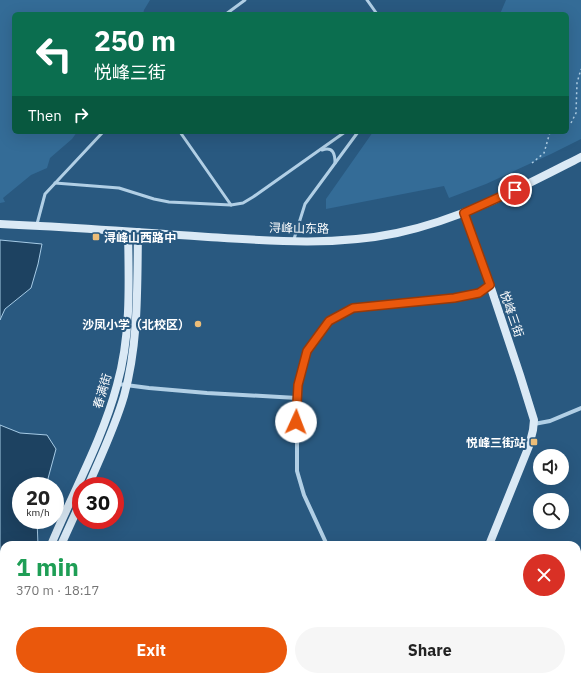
<!DOCTYPE html>
<html lang="en">
<head>
<meta charset="utf-8">
<style>
  :root { --surface:#fff; --page:#f6f6f6; --text:#222; --muted:#767676; --accent:#ea580c }
  body { margin:0; font-family:"IBM Plex Sans","Noto Sans SC",sans-serif; background:var(--page); color:var(--text); height:100vh; display:flex; flex-direction:column; font-size:15px; white-space:nowrap }
  * { box-sizing:border-box; margin:0 }
  p { font-size:13px; color:var(--muted) }
  .icon { flex:none; width:22px; height:22px; fill:none; stroke:currentColor; stroke-width:2; stroke-linecap:round; stroke-linejoin:round }
  .map { position:relative; flex:1; overflow:hidden }
  .details { position:absolute; left:0px; top:541px; width:581px; height:140px; display:flex; flex-direction:column; background:var(--surface); border-radius:12px 12px 0 0; box-shadow:0 4px 16px #0002 }
  .details>* { flex:none }
  .guide { position:absolute; left:12px; top:12px; width:557px; height:122px; border-radius:6px; box-shadow:0 4px 16px #0002; background:#0b6e4f; color:#fff; overflow:hidden }
  .buttons { position:absolute; left:533px; top:449px; display:grid; gap:8px }
  .buttons a { display:grid; place-items:center; width:36px; height:36px; border-radius:50%; background:var(--surface); box-shadow:0 4px 16px #0002; font-size:20px }
  .speed { position:absolute; left:12px; top:477px; display:flex; gap:8px; font-size:20px; font-weight:700; text-align:center }
  .speed>* { display:grid; place-content:center; width:52px; height:52px; border-radius:50%; background:var(--surface); box-shadow:0 4px 16px #0002; line-height:1 }
  .speed small { font-size:10px; font-weight:400 }
  .speed .limit { border:6px solid #d22; background:#fff; color:#111 }
  .pin { position:absolute; display:grid; place-items:center; width:34px; height:34px; color:#fff; margin:-17px; border:2px solid #fff; border-radius:50%; box-shadow:0 1px 4px #0007 }
  .me { position:absolute; width:44px; margin:-22px; rotate:2deg; stroke-linejoin:round; filter:drop-shadow(0 0 3px #0008) }
  .turn { display:flex; align-items:center; gap:14px; height:84px; padding:0 16px; font-size:18px }
  .turn .icon { width:52px; height:52px; stroke-width:2.5 }
  .turn b { display:block; font-size:28px; line-height:34px }
  .then { display:flex; align-items:center; height:38px; padding:0 16px; background:#0003; gap:8px; font-size:15px }
  .round { display:grid; place-items:center; flex:none; width:42px; height:42px; border-radius:21px; background:var(--page) }
  .head { display:flex; align-items:center; justify-content:space-between; height:68px; padding:0 16px }
  h1 { font-size:24px; font-weight:700; line-height:30px; color:#1e9e55 }
  .action { display:flex; gap:8px; margin-top:auto; padding:8px 16px }
  .action a { flex:1; height:46px; border-radius:24px; background:var(--accent); color:#fff; font-size:16px; font-weight:700; line-height:46px; text-align:center }
  .action a+a { background:var(--page); color:var(--text) }
  .map>svg:first-child { display:block }
  .green { fill:#346c97 }
  .water { fill:#1d4261; stroke:#a6cbe6 }
  .lines { fill:none; stroke-linecap:round; stroke-linejoin:round }
  .path { stroke:#b1cfe5; stroke-width:1.5; stroke-dasharray:2 3; stroke-linecap:butt }
  .lane { stroke:#b1cfe5; stroke-width:3 }
  .street { stroke:#b1cfe5; stroke-width:4 }
  .secondary { stroke:#dae9f5; stroke-width:8 }
  .route-casing { stroke:#983908; stroke-width:10 }
  .route { stroke:#ea580c; stroke-width:7 }
  .poi-dot { fill:#ecbd78; stroke:#295980; stroke-width:1.5 }
  .labels { text-anchor:middle; dominant-baseline:central; stroke-width:4; stroke-linejoin:round; paint-order:stroke }
  .street-label { font-size:12px; fill:#fff; stroke:#295980 }
  .poi-label { font-size:12px; font-weight:bold; fill:#fff; stroke:#295980; text-anchor:end }
</style>
</head>
<body>
<div class="map">
<svg width="581" height="681" viewBox="0 0 581 681">
  <rect width="100%" height="100%" fill="#295980"/>
  <!-- green -->
  <g class="green">
    <polygon points="0,0 150,0 144,10 143,14 14,14 14,132 77,132 72,139 50,158 47,168 31,175 3,198 5,202 0,203"/>
    <polygon points="506,0 581,0 581,139 551,154 486,184 449,198 444,186 326,209 326,199 373,132 567,132 567,14 500,14"/>
  </g>
  <!-- water -->
  <g class="water">
    <polygon points="0,240 42,244 38,264 31,288 5,309 0,320"/>
    <polygon points="0,425 20,433 47,435 56,449 46,486 21,486 21,520 37,520 38,545 4,545 4,611 0,612"/>
  </g>
  <g class="lines">
    <!-- path -->
    <g class="path">
      <polyline points="571,123 576,113 577,83 581,69"/>
      <polyline points="532,163 544,153 550,132"/>
    </g>
    <!-- lane -->
    <g class="lane">
      <polyline points="367,0 377,14"/>
      <polyline points="226,14 245,0"/>
      <polyline points="180,132 231,205"/>
      <path d="M322 150C333 146 335 154 335 163"/>
      <polyline points="55,183 119,188 154,199 169,202 231,205 243,203 253,197 345,132"/>
      <polyline points="37,224 45,194 103,132"/>
      <polyline points="294,239 305,204 358,132"/>
    </g>
    <!-- street -->
    <g class="street">
      <polyline points="118,384 149,388 207,393 297,398"/>
      <polyline points="534,424 550,421 581,408"/>
      <polyline points="327,545 304,495 297,471 297,422 298,385 307,351 329,321 353,308 453,298 479,293 490,285"/>
      <polyline points="0,650 4,651"/>
    </g>
    <!-- secondary -->
    <g class="secondary">
      <polyline points="464,213 490,285 520,375 534,420 533,430 529,446 489,545"/>
      <path d="M0 224C69 227 139 232 208 237 271 241 335 246 397 233 463 219 522 187 581 157"/>
      <path d="M88 486C101 456 115 427 124 396 139 342 137 287 138 232"/>
      <path d="M51 545C73 492 102 441 117 385 131 336 129 283 128 232"/>
      <polyline points="61,545 81,501"/>
      <polyline points="24,681 24,677"/>
      <polyline points="32,681 32,677"/>
      <polyline points="38,681 42,677"/>
      <polyline points="433,681 434,677"/>
    </g>
  </g>
  <g class="lines">
    <defs>
      <polyline id="route" points="296,422 298,385 307,351 329,321 353,308 454,298 479,293 490,285 464,213 515,190"/>
    </defs>
    <!-- route casing -->
    <use href="#route" class="route-casing"/>
    <!-- route -->
    <use href="#route" class="route"/>
  </g>
  <!-- markers -->
  <g class="poi-dot">
    <rect x="92" y="233" width="8" height="8" rx="2"/>
    <circle cx="198" cy="324" r="4"/>
    <rect x="530" y="438" width="8" height="8" rx="2"/>
  </g>
  <g class="labels">
    <!-- street labels -->
    <g class="street-label">
      <text transform="translate(299 228) rotate(1)">浔峰山东路</text>
      <text transform="translate(512 314) rotate(71)">悦峰三街</text>
      <text transform="translate(102 391) rotate(-74)">春满街</text>
    </g>
    <!-- poi labels -->
    <g class="poi-label">
      <text x="104" y="237" text-anchor="start">浔峰山西路中</text>
      <text x="190" y="324">沙凤小学（北校区）</text>
      <text x="526" y="442">悦峰三街站</text>
    </g>
  </g>
</svg>
<div class="buttons">
<a><svg class="icon" aria-label="sound" viewBox="0 0 24 24"><path d="M4 9h4l5-4v14l-5-4H4zM17 9q2 3 0 6"/></svg></a>
<a><svg class="icon" aria-label="search" viewBox="0 0 24 24"><circle cx="10" cy="10" r="6"/><path d="M15 15l6 6"/></svg></a>
</div>
<div class="speed"><div>20<small>km/h</small></div><div class="limit">30</div></div>
<div class="pin" style="left:515px;top:190px;background:#d93025"><svg class="icon" aria-label="arrive" viewBox="0 0 24 24"><path d="M6 21V4h12l-3 4 3 4H6"/></svg></div>
<svg class="me" style="left:296px;top:422px" viewBox="-20 -20 40 40"><circle r="19" fill="#fff"/><path d="M0-13L10 11 0 6-10 11z" fill="#ea580c"/></svg>
<div class="guide">
<div class="turn"><svg class="icon" aria-label="left" viewBox="0 0 24 24"><path d="M17 20v-9H6M10 6l-5 5 5 5"/></svg><div><b>250 m</b>悦峰三街</div></div>
<div class="then">Then<svg class="icon" aria-label="right" viewBox="0 0 24 24"><path d="M7 20v-9h11M14 6l5 5-5 5"/></svg></div>
</div>
<section class="details">
<div class="head"><div><h1>1 min</h1><p>370 m · 18:17</p></div><a class="round" style="background:#d93025;color:#fff"><svg class="icon" aria-label="close" viewBox="0 0 24 24"><path d="M6 6l12 12M18 6L6 18"/></svg></a></div>
<div class="action"><a>Exit</a><a>Share</a></div>
</section>
</div>
</body>
</html>
